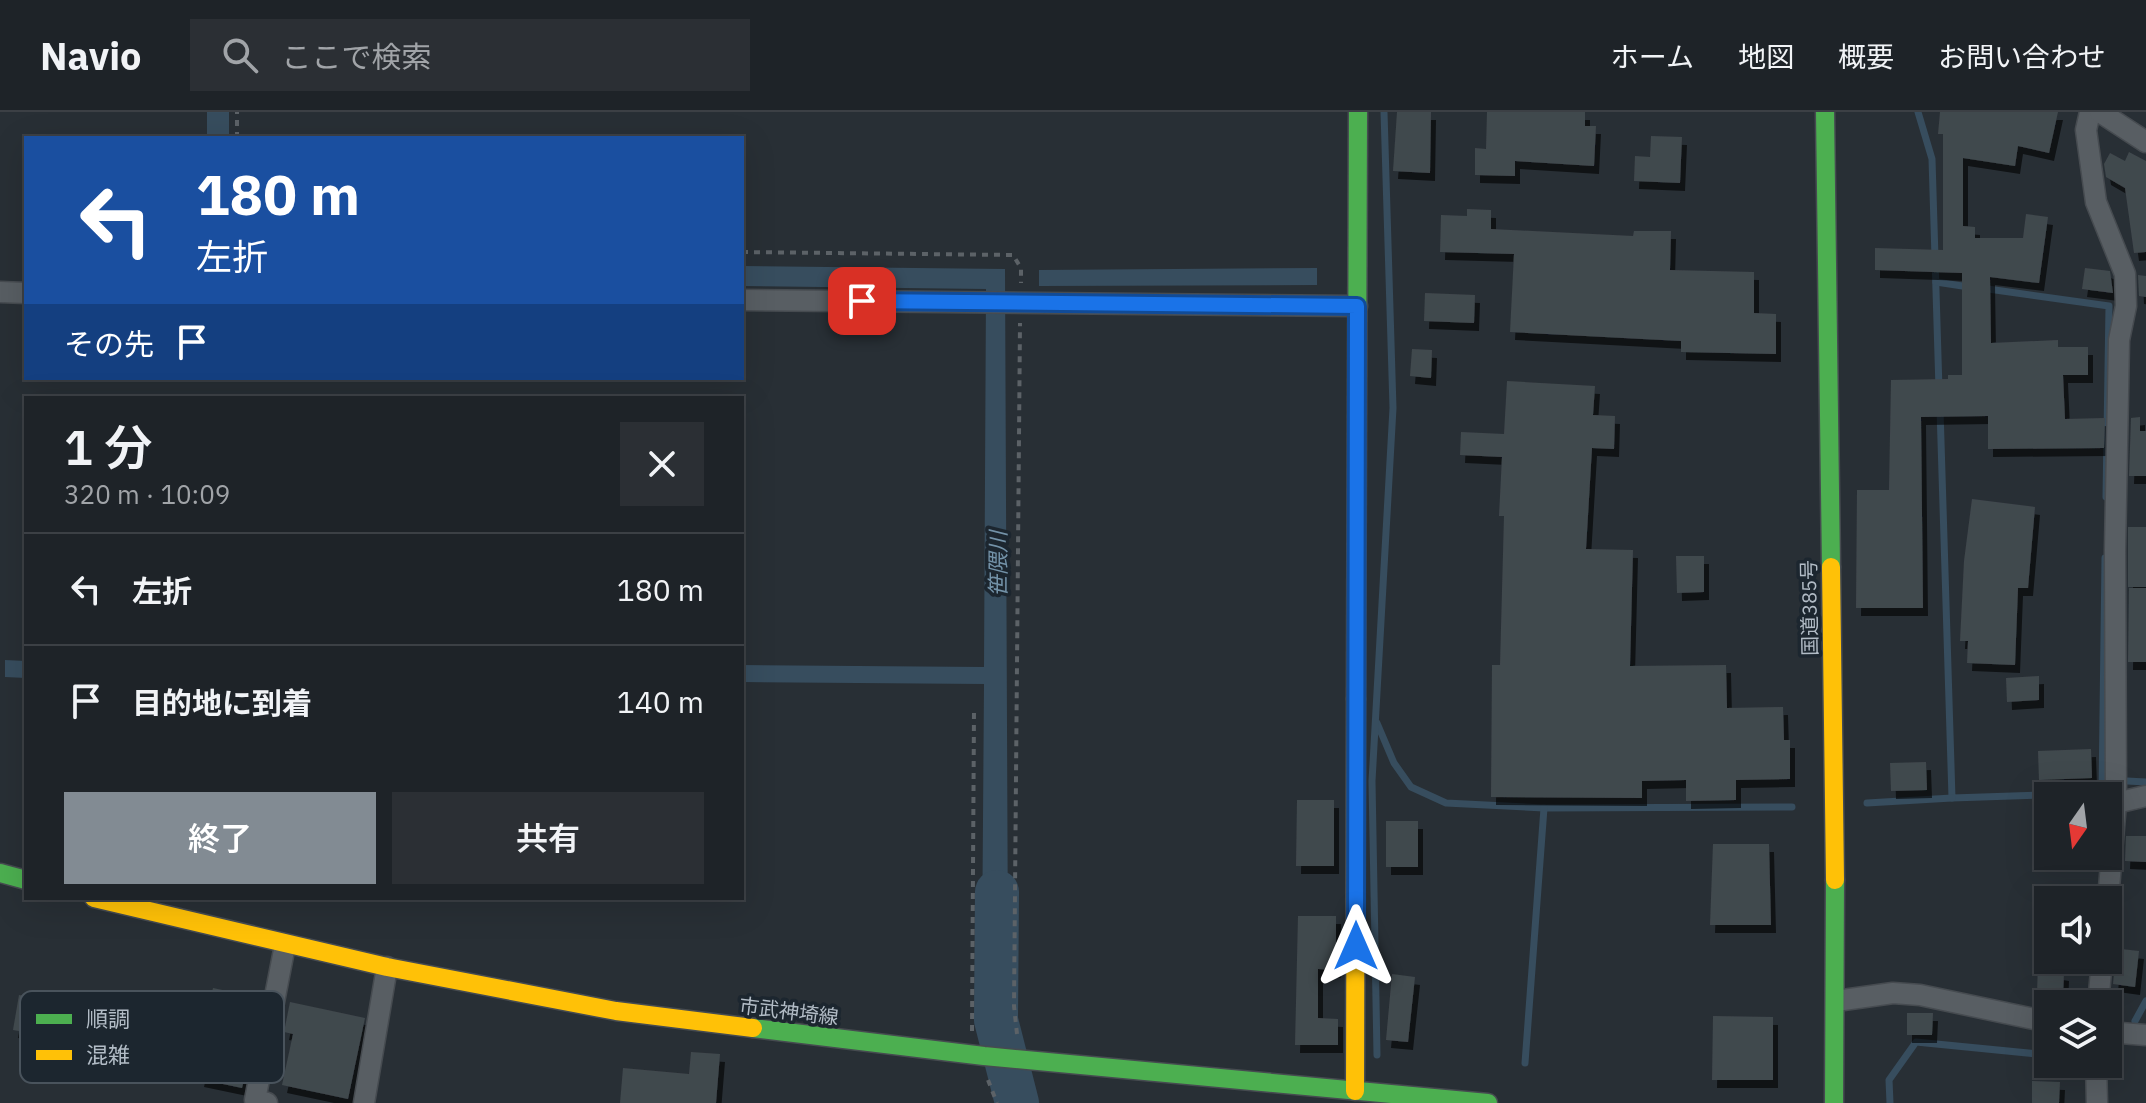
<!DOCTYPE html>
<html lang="ja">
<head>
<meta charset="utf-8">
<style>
  :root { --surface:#1e2328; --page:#2b2f34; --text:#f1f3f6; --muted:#a1a4a8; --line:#3c4045; --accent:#828b93 }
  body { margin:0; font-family:"IBM Plex Sans","Noto Sans JP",sans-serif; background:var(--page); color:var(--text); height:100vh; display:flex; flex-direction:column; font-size:30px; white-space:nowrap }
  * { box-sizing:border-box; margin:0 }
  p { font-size:26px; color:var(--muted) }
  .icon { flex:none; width:44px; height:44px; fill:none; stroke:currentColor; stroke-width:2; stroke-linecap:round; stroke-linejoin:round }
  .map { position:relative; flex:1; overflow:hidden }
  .details { position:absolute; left:24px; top:284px; width:720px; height:504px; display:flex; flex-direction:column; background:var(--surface); border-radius:0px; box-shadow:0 8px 32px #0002,0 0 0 2px var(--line) }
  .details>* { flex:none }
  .hud { position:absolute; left:24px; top:24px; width:720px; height:244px; border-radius:0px; box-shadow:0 8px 32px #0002,0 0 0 2px var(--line); background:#1a4fa0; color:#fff; overflow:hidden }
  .needle { width:52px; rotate:194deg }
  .tools { position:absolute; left:2034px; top:670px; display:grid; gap:16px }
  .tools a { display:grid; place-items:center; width:88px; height:88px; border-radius:0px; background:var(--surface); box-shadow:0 8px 32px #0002,0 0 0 2px var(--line); font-size:40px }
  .pin { position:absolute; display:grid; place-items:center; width:68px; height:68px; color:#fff; margin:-34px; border-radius:16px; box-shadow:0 4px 12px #0006 }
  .me { position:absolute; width:88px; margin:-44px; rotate:0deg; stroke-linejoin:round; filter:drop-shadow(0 0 6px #0008) }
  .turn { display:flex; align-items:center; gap:28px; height:168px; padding:0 40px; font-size:36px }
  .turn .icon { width:104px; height:104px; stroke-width:2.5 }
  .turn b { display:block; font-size:56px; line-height:68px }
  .then { display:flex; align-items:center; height:76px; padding:0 40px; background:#0003; gap:16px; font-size:30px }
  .round { display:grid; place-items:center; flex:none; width:84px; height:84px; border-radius:0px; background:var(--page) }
  .summary { display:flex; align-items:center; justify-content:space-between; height:136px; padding:0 40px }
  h1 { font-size:48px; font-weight:600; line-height:60px }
  .button { display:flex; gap:16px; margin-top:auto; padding:16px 40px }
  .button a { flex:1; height:92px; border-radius:0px; background:var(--accent); color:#fff; font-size:32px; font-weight:600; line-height:92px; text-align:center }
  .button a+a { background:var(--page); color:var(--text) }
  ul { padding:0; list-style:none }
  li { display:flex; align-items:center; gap:24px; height:112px; padding:0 40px; border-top:2px solid var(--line) }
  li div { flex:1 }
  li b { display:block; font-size:30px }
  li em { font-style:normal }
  header { display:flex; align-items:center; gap:48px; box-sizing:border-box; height:112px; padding:0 40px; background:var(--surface); border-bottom:2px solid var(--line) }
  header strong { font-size:38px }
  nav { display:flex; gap:44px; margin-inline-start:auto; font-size:28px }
  .search { width:560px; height:72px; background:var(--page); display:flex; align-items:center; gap:20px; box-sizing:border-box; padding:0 28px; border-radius:0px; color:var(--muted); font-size:30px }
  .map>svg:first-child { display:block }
  .water { fill:#374d5e }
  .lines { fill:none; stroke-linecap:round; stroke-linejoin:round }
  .stream { stroke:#374d5e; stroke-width:7 }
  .river { stroke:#374d5e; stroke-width:44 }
  .building { fill:#41484d; filter:url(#shadow) }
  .street-casing { stroke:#464b50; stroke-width:23 }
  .fast-casing { stroke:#464b50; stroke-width:21 }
  .slow-casing { stroke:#464b50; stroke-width:21 }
  .path { stroke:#5c6267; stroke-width:4; stroke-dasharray:6 6; stroke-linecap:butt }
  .street { stroke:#585e63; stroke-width:20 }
  .fast { stroke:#4caf50; stroke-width:18 }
  .slow { stroke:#ffc107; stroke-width:18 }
  .route-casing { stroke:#114b97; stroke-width:20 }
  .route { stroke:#1a73e8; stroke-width:14 }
  .labels { text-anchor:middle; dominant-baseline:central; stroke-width:7; stroke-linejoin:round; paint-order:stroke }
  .street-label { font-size:20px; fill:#b2bcc6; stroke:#1c262f }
  .water-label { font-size:22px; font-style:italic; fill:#7392a8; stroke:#1c262f }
  .key { fill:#1c262f; stroke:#49535c; stroke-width:2 }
  .key-label { font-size:22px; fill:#b2bcc6 }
</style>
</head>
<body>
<header>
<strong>Navio</strong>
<div class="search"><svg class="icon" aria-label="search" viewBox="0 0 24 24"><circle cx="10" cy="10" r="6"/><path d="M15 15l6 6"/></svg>ここで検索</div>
<nav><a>ホーム</a><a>地図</a><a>概要</a><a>お問い合わせ</a></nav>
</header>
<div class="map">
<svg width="2146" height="991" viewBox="0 0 2146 991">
  <defs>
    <filter id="shadow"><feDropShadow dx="5" dy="8" stdDeviation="0" flood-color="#0009"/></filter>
  </defs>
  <rect width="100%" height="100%" fill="#282f35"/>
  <!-- water -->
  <g class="water">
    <rect x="207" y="0" width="22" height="26"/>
    <polygon points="742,154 1005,157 1008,840 982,841 984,572 742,570 742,553 984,555 986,177 742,174"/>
    <polygon points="1317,156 1317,173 1039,174 1039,158"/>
    <polygon points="5,548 26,549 26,566 5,565"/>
  </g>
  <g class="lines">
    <!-- stream -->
    <g class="stream">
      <polyline points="1918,0 1932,47 1939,277"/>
      <polyline points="1936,170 1969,175"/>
      <polyline points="1981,176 2109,194 2106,385"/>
      <polyline points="1940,297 1952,686 2102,681 2105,446"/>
      <polyline points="1377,611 1394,651 1411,675 1446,691 1544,696 1792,695"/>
      <polyline points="2127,669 2146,670"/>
      <polyline points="1867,691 1952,686"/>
      <polyline points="2135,909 2146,889"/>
      <polyline points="1377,943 1372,669 1393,296 1384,0"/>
      <polyline points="2108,944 2120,936"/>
      <polyline points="1525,951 1544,696"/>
      <polyline points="1890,991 1889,968 1916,930 2048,943"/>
    </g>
    <!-- river -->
    <polyline class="river" points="997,780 996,908 1017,991"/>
  </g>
  <!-- building -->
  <g class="building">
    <polygon points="1397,0 1431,0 1430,61 1393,59"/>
    <polygon points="1487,0 1585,0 1585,14 1596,14 1594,54 1515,49 1515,64 1475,63 1475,36 1486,37"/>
    <polygon points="1940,0 2058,0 2049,41 2018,34 2015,54 1963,46 1963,114 1975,115 1975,126 2023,126 2026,102 2048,105 2039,171 1990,165 1991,231 2058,228 2058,235 2088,235 2088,263 2063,263 2065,307 2105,306 2104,336 1988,337 1988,304 1921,305 1923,496 1856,496 1857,378 1889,378 1891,268 1948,267 1948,263 1962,263 1962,161 1875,158 1875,136 1943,138 1943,22 1938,22"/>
    <polygon points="1651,24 1682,25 1680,71 1634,69 1635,44 1650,45"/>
    <polygon points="2129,40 2146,49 2146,140 2134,141 2125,76 2106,65 2104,52 2110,41 2125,49"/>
    <polygon points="1467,97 1491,98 1491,117 1633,124 1634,119 1671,119 1670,158 1754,160 1754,201 1776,202 1776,242 1681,240 1681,229 1510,220 1514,142 1440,140 1441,103 1467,104"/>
    <polygon points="2085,156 2110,159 2113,181 2082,177"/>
    <polygon points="2138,163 2146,164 2146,185 2139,184"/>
    <polygon points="1425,181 1475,183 1474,211 1424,209"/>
    <polygon points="1412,237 1432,238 1431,266 1410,264"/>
    <polygon points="1507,269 1595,274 1593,303 1615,304 1614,337 1592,336 1586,437 1633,438 1630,554 1726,553 1727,596 1783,595 1784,628 1790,628 1790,667 1736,668 1736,688 1686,689 1686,668 1642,669 1642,686 1491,685 1492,553 1500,553 1504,404 1499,404 1502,345 1460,343 1461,320 1504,322"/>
    <polygon points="2140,305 2140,319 2146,319 2146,364 2129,364 2131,306"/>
    <polygon points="1972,387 2035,395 2028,476 2018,476 2015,553 1967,551 1968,529 1960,529 1964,449"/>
    <rect x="2128" y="415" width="18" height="60"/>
    <polygon points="1676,444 1704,444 1704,480 1677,481"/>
    <polygon points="2129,476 2146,476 2146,550 2128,550"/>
    <polygon points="2039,564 2039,588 2007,590 2006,566"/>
    <polygon points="2091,637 2092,666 2039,668 2038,639"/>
    <polygon points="1926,650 1927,678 1891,679 1890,651"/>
    <polygon points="1297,688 1334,688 1334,754 1296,754"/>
    <rect x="1386" y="709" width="32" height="46"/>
    <polygon points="2126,724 2146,724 2146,750 2125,749"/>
    <polygon points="1713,732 1769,732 1771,813 1710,813"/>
    <polygon points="1298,804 1336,804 1336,858 1318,857 1318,906 1338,907 1338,933 1295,933"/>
    <polygon points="2112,836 2139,839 2135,875 2113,872 2115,849"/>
    <polygon points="2038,848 2058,848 2058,860 2064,861 2063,885 2037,884"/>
    <polygon points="1392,862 1415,865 1408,930 1386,928"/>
    <polygon points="213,876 255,885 241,945 249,947 242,976 199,967 212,907 206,905"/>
    <polygon points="19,883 73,892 67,927 13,918"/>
    <polygon points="290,890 365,906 348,987 282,973 293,922 284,920"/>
    <polygon points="1907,901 1933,901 1932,923 1907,923"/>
    <polygon points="1713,904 1773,905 1773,968 1712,968"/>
    <polygon points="691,940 720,942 716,991 620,991 623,956 689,962"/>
    <polygon points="2032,969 2060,970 2059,991 2032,991"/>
  </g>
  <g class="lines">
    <defs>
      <g id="street">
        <polyline points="2090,0 2086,18 2096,90 2125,162 2126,194 2119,228 2115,438 2116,691 2108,788"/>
        <polyline points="2100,0 2146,30"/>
        <polyline points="0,180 26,181"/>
        <polyline points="742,188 1357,194"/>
        <polyline points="2116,691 2146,684"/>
        <polyline points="1836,889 1893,881 1920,883 2048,910"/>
        <polyline points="2098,892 2102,848"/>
        <polyline points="2108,920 2146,923"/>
        <polyline points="2096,952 2097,991"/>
        <polyline points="267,991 255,988 285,833"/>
        <polyline points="364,991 387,855"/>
      </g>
      <g id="fast">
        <polyline points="1825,0 1831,455"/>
        <polyline points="1356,587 1358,0"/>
        <polyline points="0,761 26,768"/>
        <polyline points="753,916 984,944 1488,991"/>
        <polyline points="1834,991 1835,768"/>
      </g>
      <g id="slow">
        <polyline points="1831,455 1835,768"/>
        <polyline points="94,786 387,855 616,899 753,916"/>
        <polyline points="1355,979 1356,587"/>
      </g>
    </defs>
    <!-- street casing -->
    <use href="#street" class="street-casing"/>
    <!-- fast casing -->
    <use href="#fast" class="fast-casing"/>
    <!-- slow casing -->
    <use href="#slow" class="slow-casing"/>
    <!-- path -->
    <g class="path">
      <polyline points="237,26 237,0"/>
      <polyline points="742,140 1013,143 1021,156 1021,171"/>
      <polyline points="972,919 974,598"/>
      <polyline points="1017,922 1014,894 1020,211"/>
      <polyline points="988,968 997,991"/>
    </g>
    <!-- street -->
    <use href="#street" class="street"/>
    <!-- fast -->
    <use href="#fast" class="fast"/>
    <!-- slow -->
    <use href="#slow" class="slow"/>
  </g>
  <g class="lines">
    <defs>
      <polyline id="route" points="862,189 1357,194 1356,834"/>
    </defs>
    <!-- route casing -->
    <use href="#route" class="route-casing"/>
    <!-- route -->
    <use href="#route" class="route"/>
  </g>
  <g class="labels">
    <!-- street labels -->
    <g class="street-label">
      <text transform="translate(1809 496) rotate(-91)">国道385号</text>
      <text transform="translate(789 899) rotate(7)">市武神埼線</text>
    </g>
    <!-- water labels -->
    <g class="water-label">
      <text transform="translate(997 452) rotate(-90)">笹隈川</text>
    </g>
  </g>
  <!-- legend -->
  <rect x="20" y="879" width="264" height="92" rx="12" class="key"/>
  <rect x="36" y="902" width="36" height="10" fill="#4caf50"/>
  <rect x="36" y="938" width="36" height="10" fill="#ffc107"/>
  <g class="key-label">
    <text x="86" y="915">順調</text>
    <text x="86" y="951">混雑</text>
  </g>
</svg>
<div class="tools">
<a><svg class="needle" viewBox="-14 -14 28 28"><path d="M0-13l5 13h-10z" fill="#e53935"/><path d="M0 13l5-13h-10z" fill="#a1a4a8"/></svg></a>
<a><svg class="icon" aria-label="sound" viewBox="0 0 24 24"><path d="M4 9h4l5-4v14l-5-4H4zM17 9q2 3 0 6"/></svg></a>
<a><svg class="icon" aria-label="layers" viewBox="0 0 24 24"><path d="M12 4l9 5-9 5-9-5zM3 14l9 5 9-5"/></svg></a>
</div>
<div class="pin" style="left:862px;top:189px;background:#d93025"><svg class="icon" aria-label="arrive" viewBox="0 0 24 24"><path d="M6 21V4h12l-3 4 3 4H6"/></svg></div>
<svg class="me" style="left:1356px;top:834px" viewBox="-20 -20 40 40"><path d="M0-17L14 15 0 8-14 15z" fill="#1a73e8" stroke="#fff" stroke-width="4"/></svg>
<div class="hud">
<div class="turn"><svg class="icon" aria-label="left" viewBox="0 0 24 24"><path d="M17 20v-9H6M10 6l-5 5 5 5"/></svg><div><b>180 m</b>左折</div></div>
<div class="then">その先<svg class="icon" aria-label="arrive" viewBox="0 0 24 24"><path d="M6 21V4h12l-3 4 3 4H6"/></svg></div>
</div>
<section class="details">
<div class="summary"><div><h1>1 分</h1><p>320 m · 10:09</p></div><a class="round"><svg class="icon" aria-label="close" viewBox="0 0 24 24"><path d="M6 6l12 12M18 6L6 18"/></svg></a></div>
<ul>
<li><svg class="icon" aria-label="left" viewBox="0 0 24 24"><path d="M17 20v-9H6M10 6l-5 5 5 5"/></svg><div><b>左折</b></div><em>180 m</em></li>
<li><svg class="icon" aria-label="arrive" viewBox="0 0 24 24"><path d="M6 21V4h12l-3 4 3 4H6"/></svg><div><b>目的地に到着</b></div><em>140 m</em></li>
</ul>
<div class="button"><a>終了</a><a>共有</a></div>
</section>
</div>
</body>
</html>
